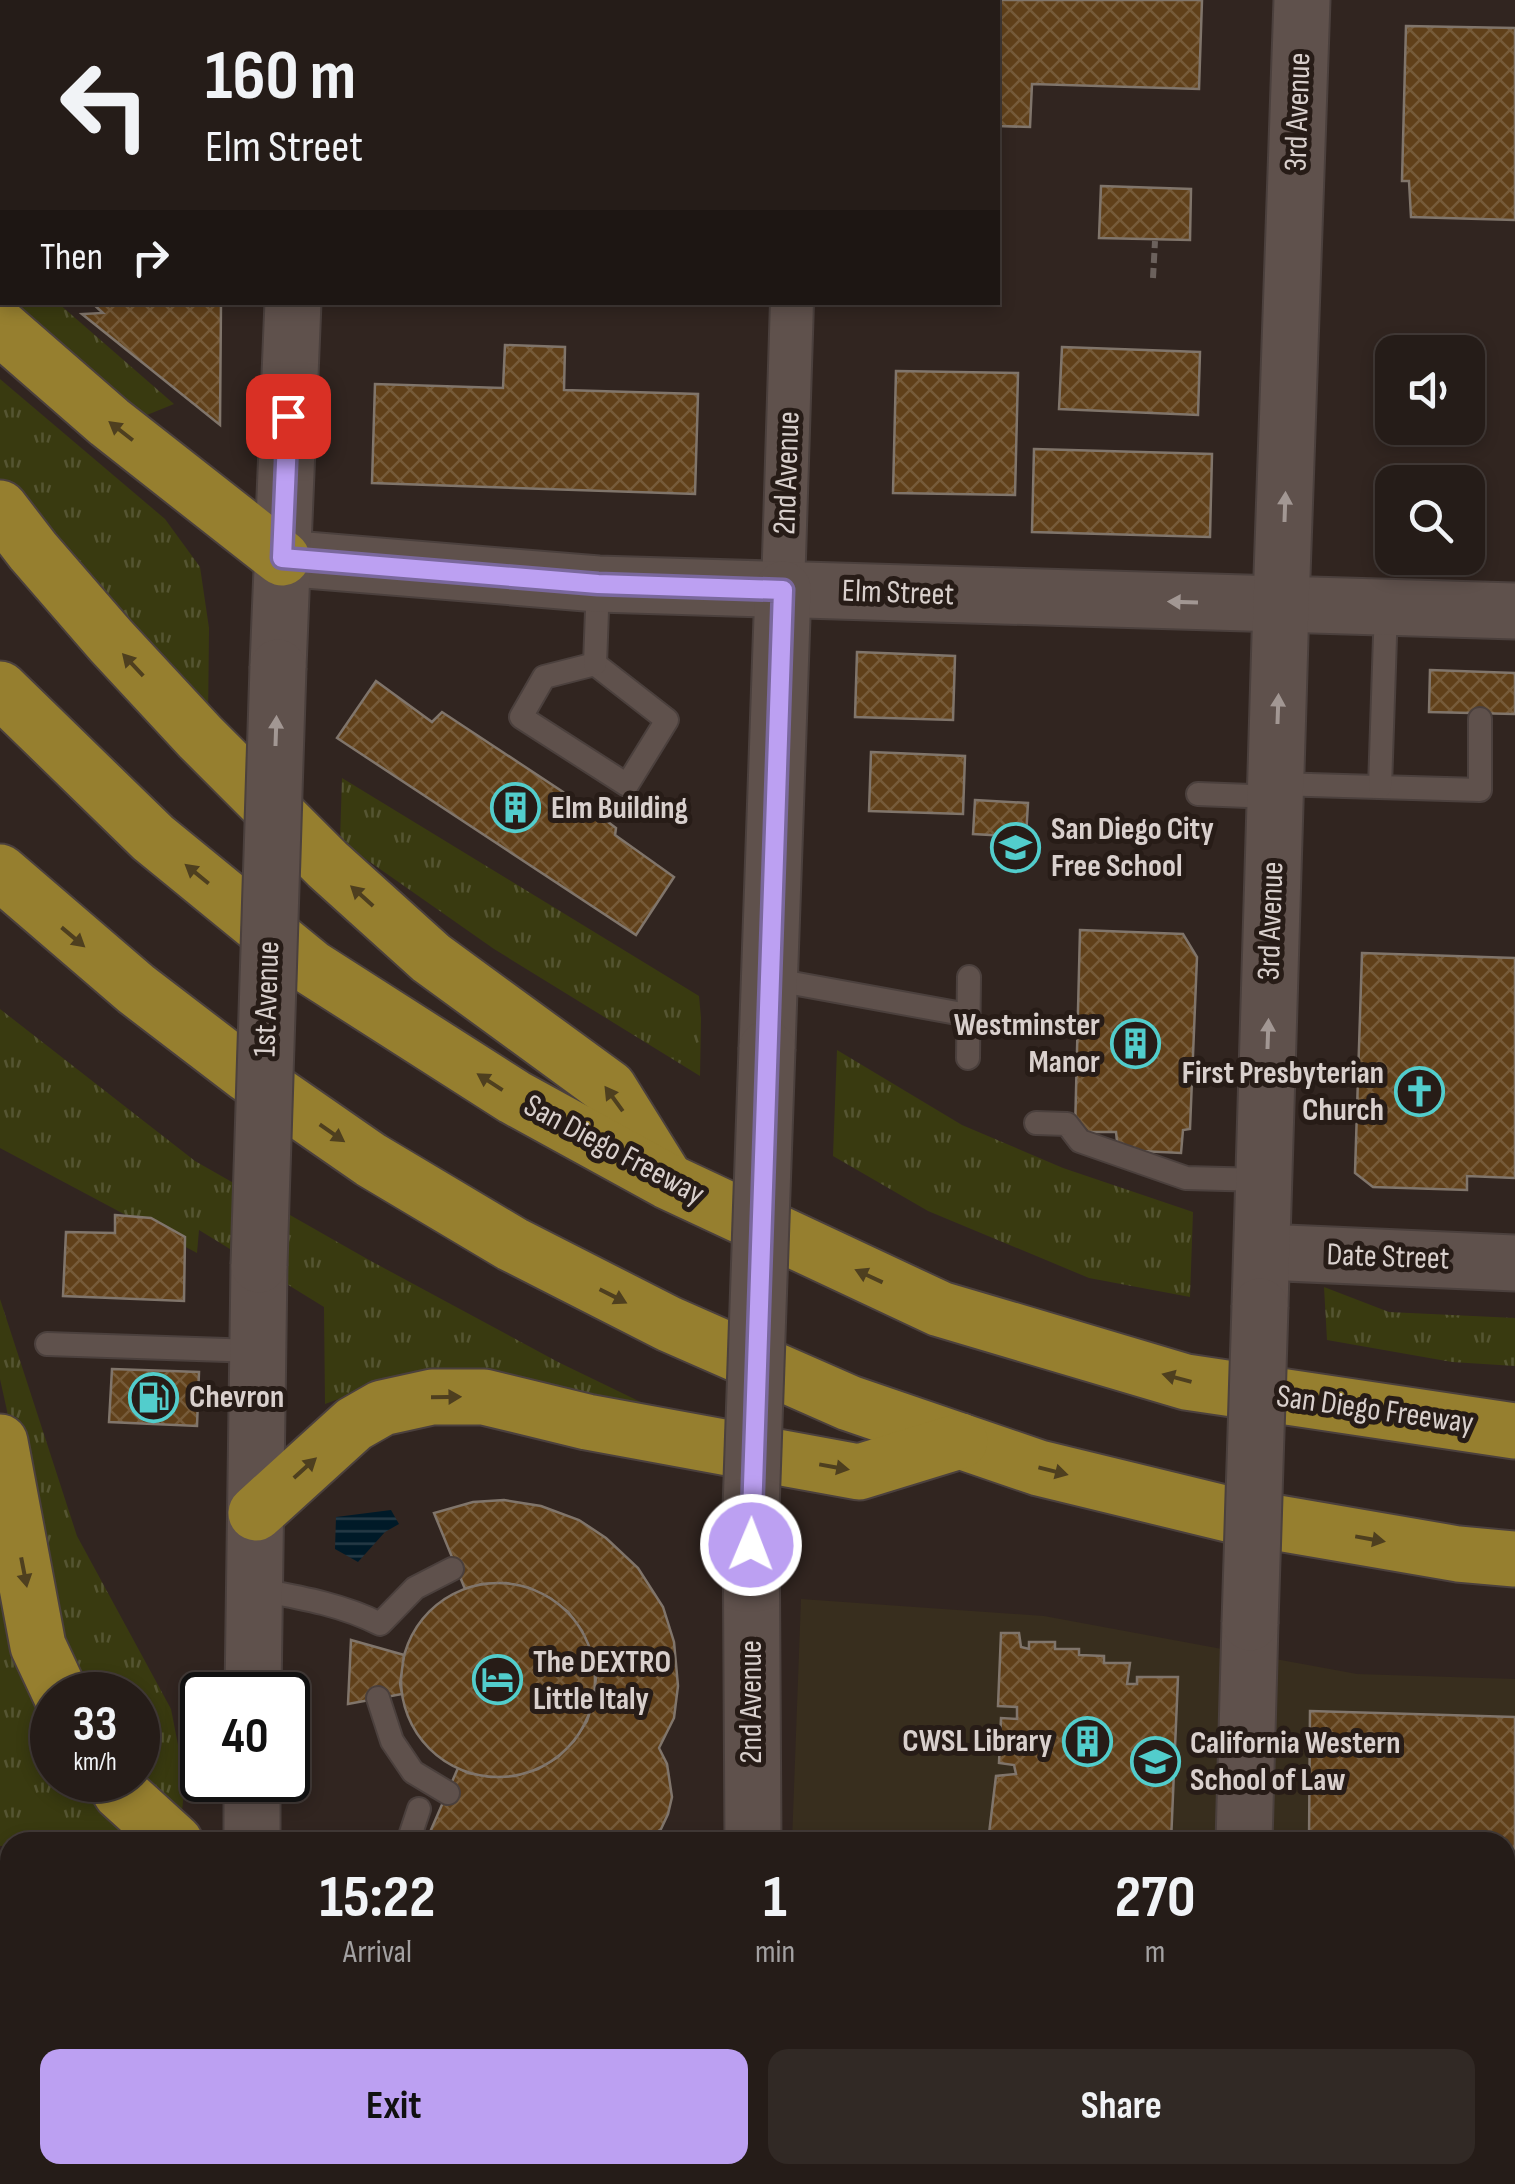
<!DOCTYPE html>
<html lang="en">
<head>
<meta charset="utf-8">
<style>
  :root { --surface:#251c18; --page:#312925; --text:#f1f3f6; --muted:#a3a1a2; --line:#423a37; --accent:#bca0f2 }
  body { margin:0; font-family:"Sofia Sans Condensed",sans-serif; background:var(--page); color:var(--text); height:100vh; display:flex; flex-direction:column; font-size:38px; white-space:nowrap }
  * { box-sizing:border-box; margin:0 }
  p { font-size:32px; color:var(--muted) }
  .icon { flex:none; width:55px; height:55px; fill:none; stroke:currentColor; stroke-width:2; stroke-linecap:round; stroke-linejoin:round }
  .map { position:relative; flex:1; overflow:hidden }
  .side { position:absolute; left:0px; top:1832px; width:1515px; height:352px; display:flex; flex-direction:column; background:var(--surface); border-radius:30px 30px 0 0; box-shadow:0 5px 15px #0003,0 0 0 2px var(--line) }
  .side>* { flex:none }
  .top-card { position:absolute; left:0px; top:0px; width:1000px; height:305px; box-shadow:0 5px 15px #0003,0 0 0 2px var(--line); background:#251c18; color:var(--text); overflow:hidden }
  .tools { position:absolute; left:1375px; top:335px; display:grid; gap:20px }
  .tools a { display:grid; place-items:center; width:110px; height:110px; border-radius:20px; background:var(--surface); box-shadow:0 5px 15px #0003,0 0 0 2px var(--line); font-size:50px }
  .speed { position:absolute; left:30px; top:1672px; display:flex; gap:20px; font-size:50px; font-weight:700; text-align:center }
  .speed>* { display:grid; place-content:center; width:130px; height:130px; border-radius:50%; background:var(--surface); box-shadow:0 5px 15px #0003,0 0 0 2px var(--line); line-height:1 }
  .speed small { font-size:25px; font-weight:400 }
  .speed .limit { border:5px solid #111; border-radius:15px; background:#fff; color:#111 }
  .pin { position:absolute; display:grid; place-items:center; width:85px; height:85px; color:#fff; margin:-42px; border-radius:20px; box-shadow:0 5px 15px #0006 }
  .me { position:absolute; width:110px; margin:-55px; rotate:1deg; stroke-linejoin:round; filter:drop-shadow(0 0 8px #0008) }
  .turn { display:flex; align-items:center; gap:35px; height:210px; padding:0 40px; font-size:45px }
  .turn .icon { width:130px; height:130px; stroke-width:2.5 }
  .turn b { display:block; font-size:70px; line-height:85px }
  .then { display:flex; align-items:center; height:95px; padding:0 40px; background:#0003; gap:20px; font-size:38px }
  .eta { display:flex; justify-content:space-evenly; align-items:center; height:170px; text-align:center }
  .eta b { font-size:60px; font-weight:700; line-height:70px }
  .button { display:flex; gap:20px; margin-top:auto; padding:20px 40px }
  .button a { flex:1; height:115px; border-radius:20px; background:var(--accent); color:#111; font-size:40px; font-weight:700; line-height:115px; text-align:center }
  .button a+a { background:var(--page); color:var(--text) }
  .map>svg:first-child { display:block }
  .education { fill:#382e1e }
  .grass { fill:url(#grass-tufts) }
  .water { fill:url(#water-rules) }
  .building { fill:url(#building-cross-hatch); stroke:#80756b; stroke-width:2.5 }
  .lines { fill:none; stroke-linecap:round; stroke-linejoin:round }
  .lane-casing { stroke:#4b403d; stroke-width:26 }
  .street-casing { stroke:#4b403d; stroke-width:46 }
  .secondary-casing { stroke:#4b403d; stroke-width:59 }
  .highway-casing { stroke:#4b403d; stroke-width:59 }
  .path { stroke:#6b615c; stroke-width:6; stroke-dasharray:10 5; stroke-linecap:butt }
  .lane { stroke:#5f514c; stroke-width:22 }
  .street { stroke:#5f514c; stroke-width:42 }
  .secondary { stroke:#5f514c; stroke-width:55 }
  .highway { stroke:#967f2f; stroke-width:55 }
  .secondary-bridge-casing { stroke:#4b403d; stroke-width:59; stroke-linecap:butt }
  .secondary-bridge { stroke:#5f514c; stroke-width:55 }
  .oneway { fill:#4e3f1f }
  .oneway2 { fill:#a29793 }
  .route-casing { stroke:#7a689d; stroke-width:25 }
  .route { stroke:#bca0f2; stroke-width:18 }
  .labels { text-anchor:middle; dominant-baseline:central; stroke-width:10; stroke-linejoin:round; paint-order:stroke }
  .street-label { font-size:32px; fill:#d9d0cd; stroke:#271c17 }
  .poi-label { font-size:32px; font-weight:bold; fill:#d9d0cd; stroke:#271c17; text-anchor:start }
</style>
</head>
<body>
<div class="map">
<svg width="1515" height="2184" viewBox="0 0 1515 2184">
  <defs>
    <pattern id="grass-tufts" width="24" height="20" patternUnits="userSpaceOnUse" patternTransform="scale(2.5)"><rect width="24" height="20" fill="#393a10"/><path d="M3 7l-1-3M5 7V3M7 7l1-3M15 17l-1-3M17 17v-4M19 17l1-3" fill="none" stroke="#555532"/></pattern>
    <pattern id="water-rules" width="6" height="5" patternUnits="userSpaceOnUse" patternTransform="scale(2.5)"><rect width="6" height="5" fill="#001a28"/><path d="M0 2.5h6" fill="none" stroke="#253a46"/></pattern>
    <pattern id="building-cross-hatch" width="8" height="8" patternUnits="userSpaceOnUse" patternTransform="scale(2.5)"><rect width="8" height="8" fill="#60401a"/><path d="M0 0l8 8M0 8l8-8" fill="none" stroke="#765b3a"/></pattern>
  </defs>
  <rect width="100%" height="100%" fill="#312520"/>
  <!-- education -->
  <g class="education">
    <polygon points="801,1599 1044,1616 1357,1674 1515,1679 1515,1914 1505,1913 1505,1842 792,1842"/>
    <polygon points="781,2175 1213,2175 1213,2184 780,2184"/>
  </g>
  <!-- grass -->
  <g class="grass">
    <polygon points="16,303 58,303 174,404 142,417"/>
    <polygon points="0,379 165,519 200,567 209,628 208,721 0,481"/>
    <polygon points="342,778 699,996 701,1018 700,1076 494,949 340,841"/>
    <polygon points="0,1009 195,1161 369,1260 558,1362 684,1423 371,1387 325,1404 324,1307 199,1230 197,1253 0,1148"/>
    <polygon points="837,1050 962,1125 1063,1168 1193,1212 1190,1297 1089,1278 928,1211 833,1156"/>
    <polygon points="1324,1287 1389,1312 1515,1318 1515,1366 1452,1362 1327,1340"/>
    <polygon points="0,1299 77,1536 171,1709 185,1781 179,1842 10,1842 10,1846 0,1846 0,1559 40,1707 52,1732 52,1780 138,1780 138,1695 86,1695 53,1618 0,1379"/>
  </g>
  <!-- water -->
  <polygon class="water" points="391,1510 399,1524 385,1532 358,1562 335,1549 336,1517"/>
  <!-- building -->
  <g class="building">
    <polygon points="0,0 42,0 42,2 2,2 2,111 0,111"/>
    <rect x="68" y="0" width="156" height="2"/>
    <rect x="381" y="0" width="141" height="2"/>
    <polygon points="894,0 1202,0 1199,89 1032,84 1030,127 998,126 998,2 894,2"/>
    <polygon points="1406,26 1515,28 1515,220 1411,217 1409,181 1402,181"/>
    <polygon points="1101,186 1191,189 1190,240 1099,238"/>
    <polygon points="91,302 221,302 220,425 82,314 103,313"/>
    <polygon points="505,345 565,347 564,390 698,394 695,494 372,483 375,384 503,388"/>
    <polygon points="1062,347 1200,352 1198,415 1059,409"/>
    <polygon points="896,371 1018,373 1015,495 893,493"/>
    <polygon points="1034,449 1212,454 1210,537 1032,532"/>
    <polygon points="857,652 955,656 953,720 855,717"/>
    <polygon points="1430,670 1515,673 1515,714 1429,712"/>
    <polygon points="376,681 432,722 442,712 604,819 616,828 615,835 674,877 636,935 337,738"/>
    <polygon points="871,752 965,756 963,814 869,811"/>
    <polygon points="975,800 1028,803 1026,837 973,834"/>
    <polygon points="1080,930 1183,934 1197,957 1190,1129 1183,1130 1181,1153 1118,1150 1116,1132 1075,1132"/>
    <polygon points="1362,953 1515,958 1515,1178 1467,1176 1467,1190 1373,1187 1355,1173"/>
    <polygon points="115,1215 151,1218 185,1237 184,1301 63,1296 66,1232 115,1233"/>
    <polygon points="112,1369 199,1372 197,1426 109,1422"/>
    <polygon points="504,1500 541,1506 579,1520 606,1538 638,1568 663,1607 674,1642 678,1686 674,1718 659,1748 667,1764 672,1797 668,1814 661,1829 644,1842 437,1842 427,1839 458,1768 468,1773 491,1777 515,1776 538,1769 558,1757 574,1741 587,1721 594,1699 596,1676 591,1652 582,1631 568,1612 550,1598 529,1588 506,1583 482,1584 465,1589 434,1513 473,1502"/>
    <circle cx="498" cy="1680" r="97"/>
    <polygon points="1001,1633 1019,1633 1021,1647 1029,1649 1029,1642 1055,1642 1055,1649 1079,1649 1079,1655 1104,1656 1104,1663 1130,1663 1127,1684 1137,1684 1137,1677 1178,1677 1171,1842 988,1842 996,1776 1016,1774 1014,1765 999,1763 1001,1718 1017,1719 1017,1707 998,1706"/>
    <polygon points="351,1640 404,1655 400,1684 402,1694 348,1704"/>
    <polygon points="1310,1711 1515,1717 1515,1869 1505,1869 1505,1842 1309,1842"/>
    <polygon points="0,1984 10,1984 10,2111 2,2103 4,2080 0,2079"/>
    <polygon points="1505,2030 1515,2030 1515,2184 1458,2183 1458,2175 1505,2175"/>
    <polygon points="0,2153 8,2154 10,2175 175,2175 175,2184 0,2184"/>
    <polygon points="413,2175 482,2175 482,2184 413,2181"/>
    <polygon points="515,2175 669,2179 669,2184 515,2184"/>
    <rect x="803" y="2175" width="182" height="9"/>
    <polygon points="989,2175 1162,2175 1162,2184 988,2184"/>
    <polygon points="1320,2175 1432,2175 1432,2184 1319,2184"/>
  </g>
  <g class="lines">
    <defs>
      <g id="lane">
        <polygon points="595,664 667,720 627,785 521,717 544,677"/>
        <polyline points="595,664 598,584"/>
        <polyline points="1276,784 1480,790 1480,719"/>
        <polyline points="1380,787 1386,607"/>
        <polyline points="1198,794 1275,797"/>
        <polyline points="770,979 968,1015"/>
        <polyline points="968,1058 969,977"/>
        <polyline points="1036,1123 1067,1124 1080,1141 1186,1178 1263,1180"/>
        <polyline points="47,1344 257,1351"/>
        <path d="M254 1589C297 1597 341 1604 380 1624L415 1588 452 1569"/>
        <polyline points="378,1698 392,1741 413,1772 448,1793"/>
        <polyline points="408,1842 419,1809"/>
      </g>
      <g id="street">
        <polyline points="801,2 801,0"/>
        <polyline points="783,589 792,302"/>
      </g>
      <g id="secondary">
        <polyline points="305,2 305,0"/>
        <polyline points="282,558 598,584 1515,611"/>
        <polyline points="278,667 293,302"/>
        <polyline points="767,1048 783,589"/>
        <polyline points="1262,1252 1515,1263"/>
        <polyline points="1260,1306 1281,604 1302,0"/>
        <polyline points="751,1509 753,1842"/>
        <polyline points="253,1695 259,1265"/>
        <polyline points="252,1842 252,1780"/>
        <polyline points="1244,1842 1250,1623"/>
        <polyline points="0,1901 10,1901"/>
        <polyline points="1505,1964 1515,1964"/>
        <polyline points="243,2184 243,2175"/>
        <polyline points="739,2184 739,2175"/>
        <polyline points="1236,2184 1236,2175"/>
      </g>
      <g id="highway">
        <polyline points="0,327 109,422 282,558"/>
        <polyline points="0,508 33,551 111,641 200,737 328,865 431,958 609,1088 665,1178"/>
        <polyline points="0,689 153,838 312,968 514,1097 667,1181 940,1309 1186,1382 1515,1431"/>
        <polyline points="0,872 136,989 247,1074 371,1160 512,1244 669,1324 849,1403 1039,1468 1232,1515 1458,1554 1515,1559"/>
        <polyline points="0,1442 38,1646 61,1695"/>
        <polyline points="256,1513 354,1424 382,1408 432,1397 484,1397 587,1422 859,1472 960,1441"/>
        <polyline points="113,1780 121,1793 175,1842"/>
      </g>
    </defs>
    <!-- lane casing -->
    <use href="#lane" class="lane-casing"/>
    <!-- street casing -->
    <use href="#street" class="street-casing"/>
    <!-- secondary casing -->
    <use href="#secondary" class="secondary-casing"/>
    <!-- highway casing -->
    <use href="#highway" class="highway-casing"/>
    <!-- path -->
    <polyline class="path" points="1153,278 1155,241"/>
    <!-- lane -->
    <use href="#lane" class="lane"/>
    <!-- street -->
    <use href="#street" class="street"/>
    <!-- secondary -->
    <use href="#secondary" class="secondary"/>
    <!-- highway -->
    <use href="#highway" class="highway"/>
    <defs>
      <g id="secondary-bridge">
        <polyline points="259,1265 278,667"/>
        <polyline points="751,1509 767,1048"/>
        <polyline points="1250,1623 1260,1306"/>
      </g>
    </defs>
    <!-- secondary-bridge casing -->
    <use href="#secondary-bridge" class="secondary-bridge-casing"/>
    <!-- secondary-bridge -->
    <use href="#secondary-bridge" class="secondary-bridge"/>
  </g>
  <!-- one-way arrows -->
  <defs><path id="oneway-solid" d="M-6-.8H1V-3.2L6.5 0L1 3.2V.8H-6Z" transform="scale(2.5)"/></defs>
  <g class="oneway">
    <use href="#oneway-solid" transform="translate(121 431) rotate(-142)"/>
    <use href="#oneway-solid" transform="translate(133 665) rotate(-133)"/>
    <use href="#oneway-solid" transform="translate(197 874) rotate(-141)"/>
    <use href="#oneway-solid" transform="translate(362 896) rotate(-138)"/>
    <use href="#oneway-solid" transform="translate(73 937) rotate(40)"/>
    <use href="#oneway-solid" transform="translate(490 1082) rotate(-147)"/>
    <use href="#oneway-solid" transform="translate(614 1099) rotate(-126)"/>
    <use href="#oneway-solid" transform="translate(332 1133) rotate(35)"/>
    <use href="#oneway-solid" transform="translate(869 1276) rotate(-155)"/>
    <use href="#oneway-solid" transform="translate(613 1296) rotate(27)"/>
    <use href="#oneway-solid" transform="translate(1177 1378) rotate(-165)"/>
    <use href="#oneway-solid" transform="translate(446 1397) rotate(-1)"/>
    <use href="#oneway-solid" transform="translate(834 1467) rotate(10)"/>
    <use href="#oneway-solid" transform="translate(305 1468) rotate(-42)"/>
    <use href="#oneway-solid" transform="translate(1053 1471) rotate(14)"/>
    <use href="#oneway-solid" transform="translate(1370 1539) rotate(10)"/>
    <use href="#oneway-solid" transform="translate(24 1572) rotate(79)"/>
  </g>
  <g class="oneway2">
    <use href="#oneway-solid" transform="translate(1285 507) rotate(-88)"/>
    <use href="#oneway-solid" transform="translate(1183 602) rotate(-178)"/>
    <use href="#oneway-solid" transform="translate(1278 709) rotate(-88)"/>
    <use href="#oneway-solid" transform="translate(276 731) rotate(-88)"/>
    <use href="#oneway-solid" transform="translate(1268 1034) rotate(-88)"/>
  </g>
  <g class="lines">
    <defs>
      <polyline id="route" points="288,416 282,558 598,584 783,590 751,1545"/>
    </defs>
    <!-- route casing -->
    <use href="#route" class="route-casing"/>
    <!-- route -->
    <use href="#route" class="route"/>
  </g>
  <!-- icons -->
  <defs>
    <symbol id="building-ring" viewBox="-11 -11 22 22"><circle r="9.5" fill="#271c17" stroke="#52cdcc" stroke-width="1.5"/><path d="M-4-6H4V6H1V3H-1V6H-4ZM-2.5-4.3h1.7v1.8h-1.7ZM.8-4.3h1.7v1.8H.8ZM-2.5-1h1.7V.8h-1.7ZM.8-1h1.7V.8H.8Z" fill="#52cdcc"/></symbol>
    <symbol id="school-ring" viewBox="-11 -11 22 22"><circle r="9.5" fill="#271c17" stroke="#52cdcc" stroke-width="1.5"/><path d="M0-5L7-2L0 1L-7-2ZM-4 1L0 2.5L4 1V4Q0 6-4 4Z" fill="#52cdcc"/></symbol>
    <symbol id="church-ring" viewBox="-11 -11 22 22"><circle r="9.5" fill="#271c17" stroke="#52cdcc" stroke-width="1.5"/><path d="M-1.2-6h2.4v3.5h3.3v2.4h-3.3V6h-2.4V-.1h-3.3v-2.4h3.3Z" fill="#52cdcc"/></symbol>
    <symbol id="fuel-ring" viewBox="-11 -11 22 22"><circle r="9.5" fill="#271c17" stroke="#52cdcc" stroke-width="1.5"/><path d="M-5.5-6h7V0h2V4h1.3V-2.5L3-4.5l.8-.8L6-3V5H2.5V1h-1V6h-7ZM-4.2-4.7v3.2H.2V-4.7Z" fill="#52cdcc"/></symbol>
    <symbol id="hotel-ring" viewBox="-11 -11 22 22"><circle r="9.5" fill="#271c17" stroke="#52cdcc" stroke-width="1.5"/><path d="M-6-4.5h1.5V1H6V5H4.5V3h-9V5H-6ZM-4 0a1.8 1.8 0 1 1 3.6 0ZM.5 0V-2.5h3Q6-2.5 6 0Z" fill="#52cdcc"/></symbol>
    <symbol id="university-ring" viewBox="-11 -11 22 22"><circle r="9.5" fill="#271c17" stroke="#52cdcc" stroke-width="1.5"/><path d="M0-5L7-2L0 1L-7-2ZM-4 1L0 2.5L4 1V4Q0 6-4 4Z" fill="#52cdcc"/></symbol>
  </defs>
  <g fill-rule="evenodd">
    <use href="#building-ring" x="488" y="780" width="55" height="55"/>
    <use href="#school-ring" x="988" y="820" width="55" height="55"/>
    <use href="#building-ring" x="1108" y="1016" width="55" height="55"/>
    <use href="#church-ring" x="1392" y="1064" width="55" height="55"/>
    <use href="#fuel-ring" x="126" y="1370" width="55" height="55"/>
    <use href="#hotel-ring" x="470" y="1652" width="55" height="55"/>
    <use href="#building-ring" x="1060" y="1714" width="55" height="55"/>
    <use href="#university-ring" x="1128" y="1734" width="55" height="55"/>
  </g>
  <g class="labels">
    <!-- street labels -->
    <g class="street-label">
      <text transform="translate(1298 112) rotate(-88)">3rd Avenue</text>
      <text transform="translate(787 473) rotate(-88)">2nd Avenue</text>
      <text transform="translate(898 593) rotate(2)">Elm Street</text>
      <text transform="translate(1271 921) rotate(-88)">3rd Avenue</text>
      <text transform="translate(267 999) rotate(-88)">1st Avenue</text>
      <text transform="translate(614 1150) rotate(28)">San Diego Freeway</text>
      <text transform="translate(1388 1257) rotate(2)">Date Street</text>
      <text transform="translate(1375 1410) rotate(8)">San Diego Freeway</text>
      <text transform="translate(751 1702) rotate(-90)">2nd Avenue</text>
    </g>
    <!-- poi labels -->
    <g class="poi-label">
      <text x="551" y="808">Elm Building</text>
      <text x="1051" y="829">San Diego City<tspan x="1051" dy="37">Free School</tspan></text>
      <text x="1100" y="1025" text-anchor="end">Westminster<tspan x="1100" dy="37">Manor</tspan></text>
      <text x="1384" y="1073" text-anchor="end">First Presbyterian<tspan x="1384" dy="37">Church</tspan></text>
      <text x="189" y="1397">Chevron</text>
      <text x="533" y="1662">The DEXTRO<tspan x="533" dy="37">Little Italy</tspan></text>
      <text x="1052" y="1741" text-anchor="end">CWSL Library</text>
      <text x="1190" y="1743">California Western<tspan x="1190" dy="37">School of Law</tspan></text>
    </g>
  </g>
</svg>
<div class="tools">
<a><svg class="icon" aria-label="sound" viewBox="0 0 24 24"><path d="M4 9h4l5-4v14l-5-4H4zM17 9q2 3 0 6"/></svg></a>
<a><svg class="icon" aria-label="search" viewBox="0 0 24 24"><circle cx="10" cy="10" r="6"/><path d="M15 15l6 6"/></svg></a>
</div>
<div class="speed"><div>33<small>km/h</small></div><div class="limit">40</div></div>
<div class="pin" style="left:288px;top:416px;background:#d93025"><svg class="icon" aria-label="arrive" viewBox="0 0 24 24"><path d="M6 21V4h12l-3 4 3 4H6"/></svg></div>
<svg class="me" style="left:751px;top:1545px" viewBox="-20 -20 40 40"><circle r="17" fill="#bca0f2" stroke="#fff" stroke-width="3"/><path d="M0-11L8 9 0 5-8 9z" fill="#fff"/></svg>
<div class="top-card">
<div class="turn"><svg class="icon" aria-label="left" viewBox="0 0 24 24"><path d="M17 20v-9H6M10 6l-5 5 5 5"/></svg><div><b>160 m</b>Elm Street</div></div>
<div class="then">Then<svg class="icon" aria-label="right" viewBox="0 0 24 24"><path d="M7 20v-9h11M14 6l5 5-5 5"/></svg></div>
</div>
<section class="side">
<div class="eta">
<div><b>15:22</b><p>Arrival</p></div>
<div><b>1</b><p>min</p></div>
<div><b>270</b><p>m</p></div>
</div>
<div class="button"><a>Exit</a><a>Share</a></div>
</section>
</div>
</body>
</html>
